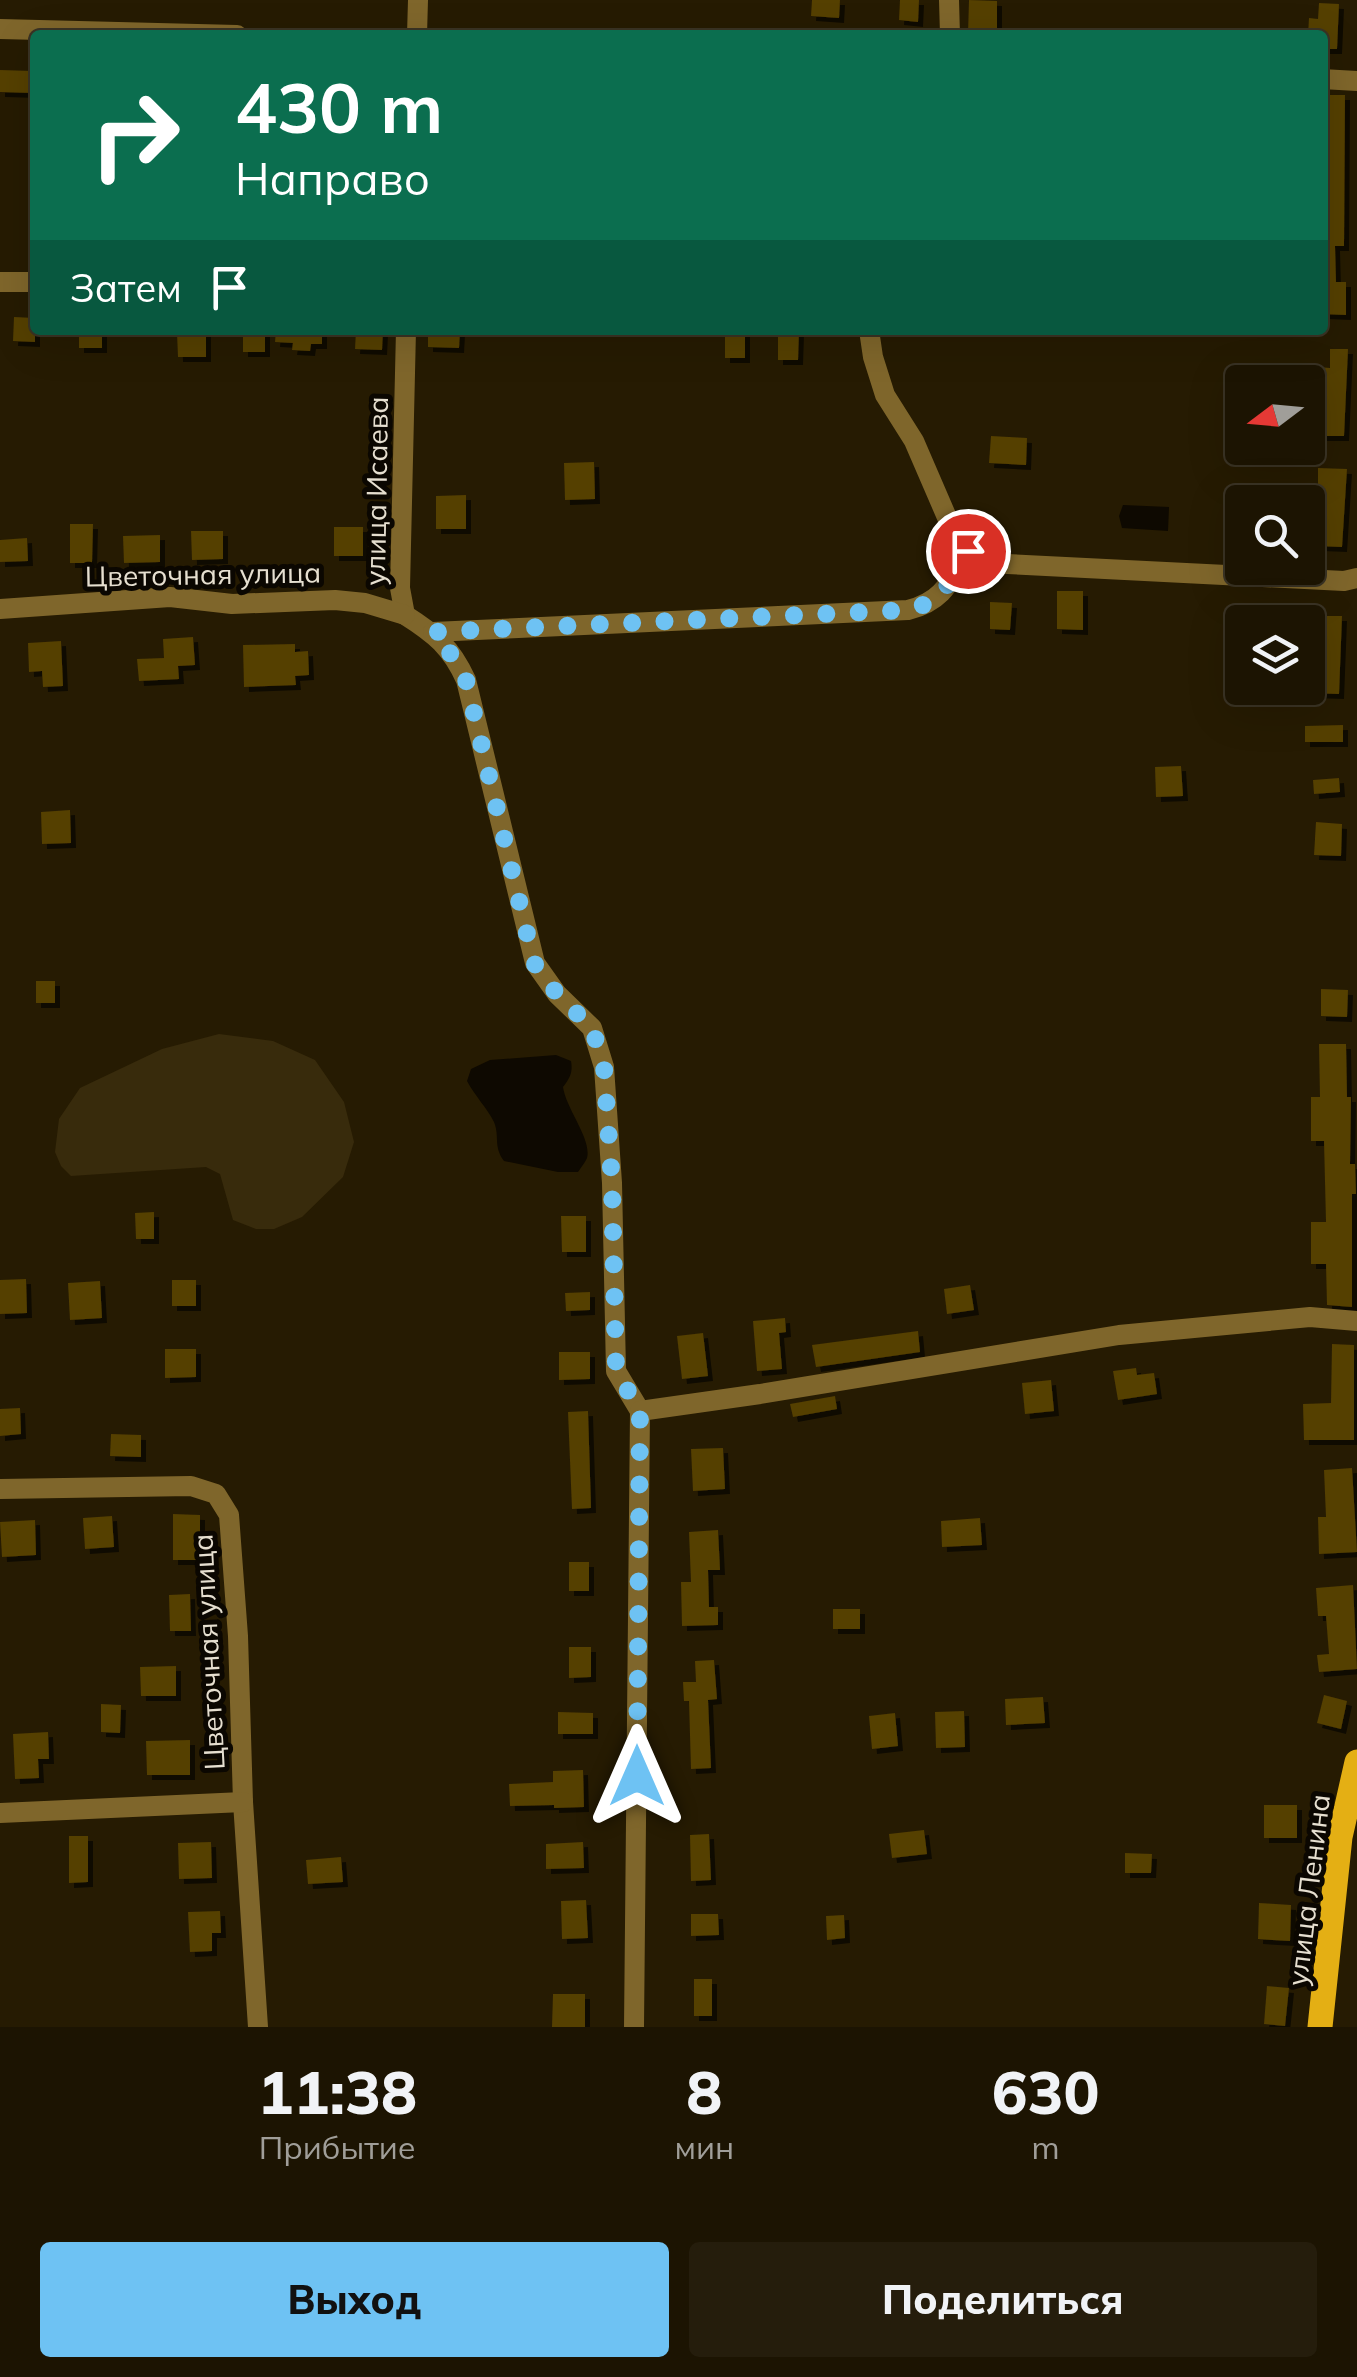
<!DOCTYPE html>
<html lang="ru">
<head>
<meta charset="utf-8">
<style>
  :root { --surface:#1c1402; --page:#251d0c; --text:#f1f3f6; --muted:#a09e99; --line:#3a3324; --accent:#6ec2f3 }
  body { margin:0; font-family:Mulish,sans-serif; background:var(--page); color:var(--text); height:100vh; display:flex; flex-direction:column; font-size:38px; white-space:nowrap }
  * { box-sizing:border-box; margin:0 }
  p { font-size:32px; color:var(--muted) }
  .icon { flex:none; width:55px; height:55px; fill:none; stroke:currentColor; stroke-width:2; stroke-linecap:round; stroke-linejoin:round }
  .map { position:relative; height:2027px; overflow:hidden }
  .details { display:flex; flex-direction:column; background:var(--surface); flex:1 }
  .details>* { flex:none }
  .guide { position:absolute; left:30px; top:30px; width:1298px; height:305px; border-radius:10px; box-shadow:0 10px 40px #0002,0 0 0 2px var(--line); background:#0b6e4f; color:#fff; overflow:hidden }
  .needle { width:65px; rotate:254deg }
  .tools { position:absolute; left:1225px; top:365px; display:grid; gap:20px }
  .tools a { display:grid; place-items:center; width:100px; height:100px; border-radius:10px; background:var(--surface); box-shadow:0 10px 40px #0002,0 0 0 2px var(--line); font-size:50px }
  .pin { position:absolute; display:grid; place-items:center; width:85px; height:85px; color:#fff; margin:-42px; border:5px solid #fff; border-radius:50%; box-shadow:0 2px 10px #0007 }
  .me { position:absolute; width:110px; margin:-55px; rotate:0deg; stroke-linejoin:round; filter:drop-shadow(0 0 8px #0008) }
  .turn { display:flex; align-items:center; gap:35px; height:210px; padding:0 40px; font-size:45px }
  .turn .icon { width:130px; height:130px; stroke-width:2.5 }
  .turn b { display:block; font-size:70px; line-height:85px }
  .then { display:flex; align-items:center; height:95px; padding:0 40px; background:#0003; gap:20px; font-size:38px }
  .eta { display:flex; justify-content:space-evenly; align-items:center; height:170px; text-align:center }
  .eta b { font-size:60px; font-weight:800; line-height:70px }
  .cta { display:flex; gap:20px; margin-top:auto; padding:20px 40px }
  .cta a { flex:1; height:115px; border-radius:10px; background:var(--accent); color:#111; font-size:40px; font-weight:800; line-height:115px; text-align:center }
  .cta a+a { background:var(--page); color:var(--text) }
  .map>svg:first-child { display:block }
  .green { fill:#382b0c }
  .water { fill:#0e0901 }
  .building { fill:#543f05; filter:url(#shadow) }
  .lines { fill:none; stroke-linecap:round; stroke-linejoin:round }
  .minor { stroke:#7f662b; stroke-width:20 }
  .major { stroke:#e4af14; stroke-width:25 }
  .route { stroke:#6ec2f3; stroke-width:18; stroke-dasharray:0 32.4 }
  .labels { text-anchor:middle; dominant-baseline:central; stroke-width:10; stroke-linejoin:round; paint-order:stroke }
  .street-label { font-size:28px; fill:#e6dfd0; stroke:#0b0701 }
</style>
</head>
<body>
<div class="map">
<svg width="1357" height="2027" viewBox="0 0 1357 2027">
  <defs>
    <filter id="shadow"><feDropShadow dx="5" dy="5" stdDeviation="0" flood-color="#0009"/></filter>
  </defs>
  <rect width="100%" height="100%" fill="#261b02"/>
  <!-- green -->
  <polygon class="green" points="219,1034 273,1041 315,1060 344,1102 354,1142 343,1177 302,1217 274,1229 256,1229 233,1220 220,1174 206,1167 71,1176 61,1166 55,1152 59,1119 80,1088 162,1049"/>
  <!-- water -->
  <g class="water">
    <polygon points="1123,505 1169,507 1168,531 1122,528 1119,516"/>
    <path d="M556 1055 571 1061C573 1072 570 1078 563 1087 566 1109 592 1139 587 1158 586 1161 580 1169 578 1172H558L504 1161C493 1146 500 1137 494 1122 487 1108 475 1096 467 1081L471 1069 490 1060Z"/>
  </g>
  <!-- building -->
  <g class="building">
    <polygon points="812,0 840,0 839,18 811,16"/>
    <polygon points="900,0 919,0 918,22 899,20"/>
    <polygon points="969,0 997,1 997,35 968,34"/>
    <polygon points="1319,3 1339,4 1337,49 1322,49 1322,35 1308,35 1309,18 1318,19"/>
    <polygon points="0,70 33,71 32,93 0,92"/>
    <polygon points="1322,95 1345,95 1344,246 1335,246 1336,282 1346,282 1346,315 1322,314"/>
    <polygon points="14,317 35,318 35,342 13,341"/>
    <rect x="79" y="330" width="23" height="18"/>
    <polygon points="186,330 206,330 206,357 178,357 177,333 186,333"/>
    <rect x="243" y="330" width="22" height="22"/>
    <polygon points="276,330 322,330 322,344 311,344 310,351 292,350 293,343 275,342"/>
    <polygon points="356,330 383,330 382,350 355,349"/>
    <polygon points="428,330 460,330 459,348 428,347"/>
    <rect x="725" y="330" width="20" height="28"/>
    <polygon points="778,330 799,330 798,360 778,360"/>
    <polygon points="1330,349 1348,349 1344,436 1308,436 1308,394 1317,394 1318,367 1330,368"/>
    <polygon points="991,436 1027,438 1026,465 989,463"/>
    <polygon points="594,462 595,499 565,500 564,463"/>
    <polygon points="1318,468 1347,469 1342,547 1317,546 1318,510 1308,510 1308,502 1303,502 1303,486 1318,486"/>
    <polygon points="466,495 466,529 436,529 436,496"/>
    <polygon points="70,524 93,524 92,563 70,563"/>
    <rect x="334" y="527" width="29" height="29"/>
    <polygon points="191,531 223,531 223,559 192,560"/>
    <polygon points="160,535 160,562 124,563 123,536"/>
    <polygon points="27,538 28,561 0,562 0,540"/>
    <polygon points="1057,591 1083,591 1083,630 1057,629"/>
    <polygon points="990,602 1012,603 1010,630 990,629"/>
    <polygon points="1311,616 1342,616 1339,694 1308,693 1308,678 1312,678 1313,646 1311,646"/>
    <polygon points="193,637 195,665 178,666 179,679 139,681 137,659 164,658 163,639"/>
    <polygon points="61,641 63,686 43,687 42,671 29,672 28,643"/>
    <polygon points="295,644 295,652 308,651 309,675 295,676 296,685 244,687 243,645"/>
    <polygon points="1343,725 1343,742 1305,742 1305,726"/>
    <polygon points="1181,766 1183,796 1156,797 1155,767"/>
    <polygon points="1339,778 1340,792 1314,794 1313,780"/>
    <polygon points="70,810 71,843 42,844 41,812"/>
    <polygon points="1316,822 1342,824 1341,856 1314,855"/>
    <rect x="36" y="981" width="19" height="22"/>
    <polygon points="1321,989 1348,990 1347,1017 1321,1016"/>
    <polygon points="1319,1044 1346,1044 1347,1097 1351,1097 1350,1164 1355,1164 1356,1194 1352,1194 1352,1307 1327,1305 1326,1264 1311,1264 1311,1222 1326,1222 1324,1141 1311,1141 1311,1097 1320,1097"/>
    <polygon points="154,1212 154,1239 136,1239 135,1213"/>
    <polygon points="561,1216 586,1216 586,1252 562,1252"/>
    <polygon points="26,1279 27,1313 0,1314 0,1280"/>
    <rect x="172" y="1280" width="24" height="26"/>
    <polygon points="100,1281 102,1318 70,1320 68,1283"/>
    <polygon points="970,1285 974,1310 947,1314 944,1289"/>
    <polygon points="590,1292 590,1310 566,1311 565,1293"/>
    <polygon points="785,1318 786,1332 779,1333 782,1369 757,1371 753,1321"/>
    <polygon points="918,1331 920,1352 816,1367 812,1345"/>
    <polygon points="703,1333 708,1376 682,1379 677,1336"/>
    <polygon points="1332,1344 1354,1345 1354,1440 1304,1440 1303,1404 1331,1403"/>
    <polygon points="165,1349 196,1349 196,1377 165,1378"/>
    <polygon points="559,1352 590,1352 590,1379 559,1380"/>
    <polygon points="1136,1368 1137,1375 1154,1373 1157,1394 1118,1400 1113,1371"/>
    <polygon points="1051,1380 1054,1411 1025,1414 1022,1383"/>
    <polygon points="835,1396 837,1409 793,1417 790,1404"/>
    <polygon points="20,1408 21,1434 0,1436 0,1409"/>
    <polygon points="588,1411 591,1508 572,1509 568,1412"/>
    <polygon points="111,1434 141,1435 141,1457 110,1456"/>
    <polygon points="723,1448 725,1489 693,1491 691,1449"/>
    <polygon points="1352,1468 1357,1552 1319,1554 1318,1517 1326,1517 1324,1470"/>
    <polygon points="173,1514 200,1515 200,1560 173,1560"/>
    <polygon points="112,1516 114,1547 85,1549 83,1518"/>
    <polygon points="980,1518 982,1545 942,1547 941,1521"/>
    <polygon points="35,1520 36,1555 2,1557 0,1522"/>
    <polygon points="718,1530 720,1570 708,1570 709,1607 718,1607 718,1625 682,1626 681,1582 691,1582 689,1532"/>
    <rect x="569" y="1562" width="20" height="29"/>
    <polygon points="1353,1585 1357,1669 1319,1672 1317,1655 1329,1654 1326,1616 1318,1616 1316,1588"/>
    <polygon points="190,1594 191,1631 170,1631 169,1595"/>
    <rect x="833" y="1609" width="27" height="20"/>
    <polygon points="569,1647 591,1647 591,1677 569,1678"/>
    <polygon points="714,1660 717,1699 708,1700 711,1768 691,1769 689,1701 684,1701 683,1682 696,1682 695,1661"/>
    <polygon points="176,1666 176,1696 141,1696 140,1667"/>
    <polygon points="1324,1695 1347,1701 1341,1729 1317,1723"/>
    <polygon points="1043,1697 1045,1723 1006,1725 1005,1699"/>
    <polygon points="101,1704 121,1705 120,1733 101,1732"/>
    <polygon points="964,1711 965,1747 936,1748 935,1712"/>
    <polygon points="558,1712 593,1713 593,1734 558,1734"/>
    <polygon points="895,1713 898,1746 872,1749 869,1716"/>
    <polygon points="48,1732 49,1759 38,1759 39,1778 15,1779 13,1734"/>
    <polygon points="190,1740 190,1775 147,1775 146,1741"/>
    <polygon points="583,1770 584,1807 554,1808 554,1805 510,1806 509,1784 553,1782 553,1771"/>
    <rect x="1264" y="1805" width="33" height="33"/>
    <polygon points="924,1830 927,1854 892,1858 889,1834"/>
    <polygon points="709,1834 711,1880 691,1881 690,1835"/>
    <polygon points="69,1836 88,1836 88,1882 69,1883"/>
    <polygon points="211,1842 212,1878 179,1879 178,1843"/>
    <polygon points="583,1842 584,1868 546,1869 546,1844"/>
    <polygon points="1125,1853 1152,1854 1151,1873 1125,1873"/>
    <polygon points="341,1857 343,1882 308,1884 306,1860"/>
    <polygon points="586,1900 588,1938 562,1939 561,1901"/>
    <polygon points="1259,1903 1291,1905 1290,1941 1258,1939"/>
    <polygon points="220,1911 221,1933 212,1933 212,1951 190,1952 188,1912"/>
    <polygon points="691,1914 718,1914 719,1935 691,1936"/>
    <polygon points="844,1915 845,1938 827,1940 826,1916"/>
    <rect x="694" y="1979" width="18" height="37"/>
    <polygon points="1267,1986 1289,1988 1285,2026 1264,2024"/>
    <polygon points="553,1994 585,1994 585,2027 552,2027"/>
  </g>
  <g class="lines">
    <!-- minor -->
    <g class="minor">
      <polyline points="949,0 950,35"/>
      <polyline points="0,29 237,35"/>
      <polyline points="417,35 418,0"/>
      <polyline points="1322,79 1357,81"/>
      <polyline points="0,282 35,282"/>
      <path d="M406 330 400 588 405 615C435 634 451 647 466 680L535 963 557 994 592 1028 604 1067 612 1183 616 1371 640 1411 634 2027"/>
      <polyline points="869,330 873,357 885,395 914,441 952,529 968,551 986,563 1344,581 1357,578"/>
      <polyline points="0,609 170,597 232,604 335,600 365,603 405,615"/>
      <path d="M433 632 908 610C944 601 950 581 968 551"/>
      <polyline points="640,1411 760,1394 1119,1335 1310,1317 1357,1321"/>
      <polyline points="0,1489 191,1486 216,1494 229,1515 238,1636 243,1802 258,2027"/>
      <polyline points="0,1813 243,1802"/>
    </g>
    <!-- major -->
    <polyline class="major" points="1320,2027 1340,1837 1357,1762"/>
  </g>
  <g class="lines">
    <!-- route -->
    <path class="route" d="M637 1776 640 1411 616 1371 612 1183 604 1067 592 1028 557 994 534 963 466 680 458 663 433 632 908 610C945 601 949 581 968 551"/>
  </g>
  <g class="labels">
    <!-- street labels -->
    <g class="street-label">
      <text transform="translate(376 491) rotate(-89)">улица Исаева</text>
      <text transform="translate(203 574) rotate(-1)">Цветочная улица</text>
      <text transform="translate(208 1652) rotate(-93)">Цветочная улица</text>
      <text transform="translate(1308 1890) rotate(-83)">улица Ленина</text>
    </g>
  </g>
</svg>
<div class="tools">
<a><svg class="needle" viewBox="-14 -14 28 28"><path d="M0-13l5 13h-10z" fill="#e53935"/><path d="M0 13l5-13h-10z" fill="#a09e99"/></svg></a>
<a><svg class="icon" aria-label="search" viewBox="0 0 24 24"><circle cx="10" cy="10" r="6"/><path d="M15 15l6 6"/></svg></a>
<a><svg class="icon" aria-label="layers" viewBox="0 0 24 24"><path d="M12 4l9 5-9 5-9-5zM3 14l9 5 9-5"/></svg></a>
</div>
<div class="pin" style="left:968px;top:551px;background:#d93025"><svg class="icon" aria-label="arrive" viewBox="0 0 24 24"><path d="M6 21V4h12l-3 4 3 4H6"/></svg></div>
<svg class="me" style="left:637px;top:1776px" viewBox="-20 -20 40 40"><path d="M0-17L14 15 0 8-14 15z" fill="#6ec2f3" stroke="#fff" stroke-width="4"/></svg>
<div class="guide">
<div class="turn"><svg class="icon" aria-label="right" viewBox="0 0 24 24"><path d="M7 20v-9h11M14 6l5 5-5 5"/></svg><div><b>430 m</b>Направо</div></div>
<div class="then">Затем<svg class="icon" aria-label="arrive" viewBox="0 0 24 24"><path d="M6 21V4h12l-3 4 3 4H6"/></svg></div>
</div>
</div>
<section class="details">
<div class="eta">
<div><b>11:38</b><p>Прибытие</p></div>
<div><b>8</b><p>мин</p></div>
<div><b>630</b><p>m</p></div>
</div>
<div class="cta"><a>Выход</a><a>Поделиться</a></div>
</section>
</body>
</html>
